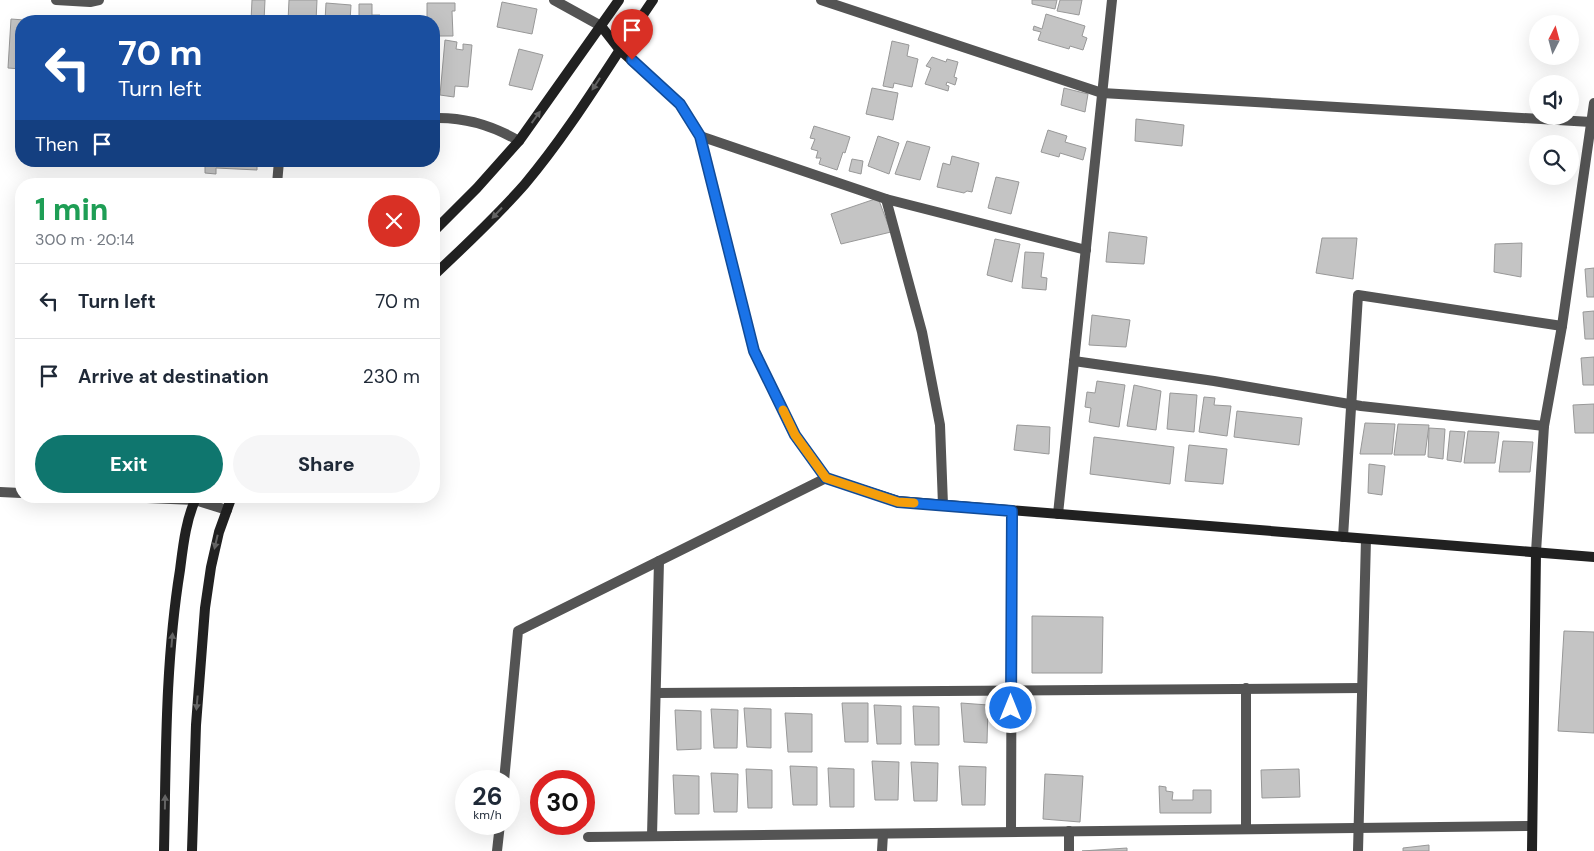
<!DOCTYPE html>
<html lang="en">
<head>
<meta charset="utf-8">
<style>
  :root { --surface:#fff; --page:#f6f6f7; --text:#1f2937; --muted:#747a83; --line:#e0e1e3; --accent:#0f766e }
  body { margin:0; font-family:"DM Sans",sans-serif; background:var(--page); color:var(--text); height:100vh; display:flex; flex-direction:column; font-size:19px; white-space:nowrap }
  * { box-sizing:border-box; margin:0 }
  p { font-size:16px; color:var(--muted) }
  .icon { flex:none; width:28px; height:28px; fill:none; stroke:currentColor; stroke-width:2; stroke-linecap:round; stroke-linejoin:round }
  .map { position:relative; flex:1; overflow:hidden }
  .sheet { position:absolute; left:15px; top:178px; width:425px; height:325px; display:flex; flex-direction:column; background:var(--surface); border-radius:20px; box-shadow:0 5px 20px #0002 }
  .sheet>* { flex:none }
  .banner { position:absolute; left:15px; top:15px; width:425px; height:152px; border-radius:20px; box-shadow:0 5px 20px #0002; background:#1a4fa0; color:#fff; overflow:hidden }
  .needle { width:32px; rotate:6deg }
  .tools { position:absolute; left:1529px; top:15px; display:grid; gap:10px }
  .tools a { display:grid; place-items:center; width:50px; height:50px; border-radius:50%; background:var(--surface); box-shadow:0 5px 20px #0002; font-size:25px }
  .speed { position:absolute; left:455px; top:770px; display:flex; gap:10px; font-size:25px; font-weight:700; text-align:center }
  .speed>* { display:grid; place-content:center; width:65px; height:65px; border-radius:50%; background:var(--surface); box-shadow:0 5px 20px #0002; line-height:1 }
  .speed small { font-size:12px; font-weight:400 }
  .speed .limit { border:8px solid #d22; background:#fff; color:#111 }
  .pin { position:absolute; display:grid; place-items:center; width:42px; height:42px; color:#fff; margin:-51px -21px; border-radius:50% 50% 50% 0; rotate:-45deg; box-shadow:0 0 5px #0007 }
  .pin .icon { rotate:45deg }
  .me { position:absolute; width:55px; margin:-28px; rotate:0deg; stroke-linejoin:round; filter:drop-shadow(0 0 4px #0008) }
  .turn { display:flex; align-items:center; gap:18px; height:105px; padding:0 20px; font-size:22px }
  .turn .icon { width:65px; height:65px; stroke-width:2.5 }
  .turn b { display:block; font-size:35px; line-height:42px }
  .then { display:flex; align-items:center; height:48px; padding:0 20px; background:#0003; gap:10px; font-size:19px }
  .round { display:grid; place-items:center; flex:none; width:52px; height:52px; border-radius:26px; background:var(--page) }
  .head { display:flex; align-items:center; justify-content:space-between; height:85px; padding:0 20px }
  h1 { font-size:30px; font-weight:800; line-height:38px; color:#1e9e55 }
  .cta { display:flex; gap:10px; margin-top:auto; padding:10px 20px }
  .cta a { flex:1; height:58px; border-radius:30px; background:var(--accent); color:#fff; font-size:20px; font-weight:800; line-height:58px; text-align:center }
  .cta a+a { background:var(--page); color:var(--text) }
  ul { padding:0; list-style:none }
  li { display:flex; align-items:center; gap:15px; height:75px; padding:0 20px; border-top:1px solid var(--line) }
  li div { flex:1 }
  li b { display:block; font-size:19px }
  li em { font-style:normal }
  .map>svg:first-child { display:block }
  .building { fill:#c4c4c4; stroke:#989898 }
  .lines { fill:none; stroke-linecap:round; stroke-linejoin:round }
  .street { stroke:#545454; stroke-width:10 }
  .secondary { stroke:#212121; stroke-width:10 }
  .oneway { fill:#646464 }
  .route-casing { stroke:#114b97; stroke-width:12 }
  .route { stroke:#1a73e8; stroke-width:9 }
  .slow { stroke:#f59e0b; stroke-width:9 }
</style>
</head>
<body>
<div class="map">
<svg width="1594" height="851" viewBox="0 0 1594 851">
  <rect width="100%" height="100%" fill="#fff"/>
  <!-- building -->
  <g class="building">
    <polygon points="252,0 265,0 264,21 251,21"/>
    <polygon points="289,0 317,0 316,21 288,21"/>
    <polygon points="1032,0 1057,0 1055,9 1032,4"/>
    <polygon points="1060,0 1082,0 1079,15 1057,11"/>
    <polygon points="502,2 537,9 532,34 497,27"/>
    <polygon points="326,3 351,5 350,21 325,21"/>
    <polygon points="427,3 455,3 455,11 452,11 453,36 434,36 434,21 427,21"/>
    <polygon points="359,4 372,4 372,15 380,15 380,21 359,21"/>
    <polygon points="1046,14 1085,26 1082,36 1087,38 1083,50 1070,46 1069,49 1038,40 1041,32 1033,30 1034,26 1042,29"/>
    <polygon points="11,19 38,21 21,21 21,69 8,68"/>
    <polygon points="445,40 457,42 456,49 463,50 463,44 472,45 468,87 455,86 454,97 440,95"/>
    <polygon points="892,41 909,45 907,56 918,59 912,87 894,83 893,88 883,86"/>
    <polygon points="519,49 543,55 532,90 509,85"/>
    <polygon points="932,57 946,62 947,59 958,62 954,77 957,78 955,85 947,82 946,85 949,86 948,91 925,84 931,68 926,66"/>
    <polygon points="872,88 898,93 893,120 866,114"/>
    <polygon points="1064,88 1088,94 1085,112 1061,105"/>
    <polygon points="1136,119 1184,125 1182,146 1135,141"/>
    <polygon points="814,126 850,137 845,153 843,152 837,170 819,164 821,158 816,158 818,151 811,149 815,139 810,138"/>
    <polygon points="1048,130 1067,136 1065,142 1086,148 1083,160 1060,153 1059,157 1041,152"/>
    <polygon points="878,136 899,143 889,174 868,166"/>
    <polygon points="907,141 930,147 920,180 895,174"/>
    <polygon points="952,156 979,163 972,192 967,191 964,193 937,187 943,163 950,165"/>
    <polygon points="852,159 863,161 861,174 849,171"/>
    <polygon points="205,161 257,161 257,170 216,168 216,174 205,173"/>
    <polygon points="996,177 1019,182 1011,214 988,208"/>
    <polygon points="878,198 891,232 841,244 831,214"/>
    <polygon points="1109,232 1147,237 1144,264 1106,262"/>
    <polygon points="1322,238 1357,238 1353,279 1316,273"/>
    <polygon points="995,239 1020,244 1012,282 987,275"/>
    <polygon points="1522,243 1521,277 1494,272 1495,244"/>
    <polygon points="1025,252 1044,253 1041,277 1047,278 1046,290 1022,288"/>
    <polygon points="1594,268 1594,297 1587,297 1585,269"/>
    <polygon points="1594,311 1594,339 1585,339 1583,312"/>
    <polygon points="1092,315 1130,320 1126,347 1089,345"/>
    <polygon points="1594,357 1594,385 1583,385 1581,358"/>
    <polygon points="1097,381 1125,385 1119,427 1089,422 1091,408 1085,407 1087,392 1095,393"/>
    <polygon points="1134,385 1161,391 1156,430 1127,426"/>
    <polygon points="1170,393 1197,395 1194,432 1167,429"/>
    <polygon points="1204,397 1215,398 1214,405 1231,406 1227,436 1199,432"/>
    <polygon points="1594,404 1594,433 1575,433 1573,405"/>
    <polygon points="1237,411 1302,418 1299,445 1234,437"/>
    <polygon points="1365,423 1395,424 1392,454 1360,454"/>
    <polygon points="1398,424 1429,425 1425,455 1394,455"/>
    <polygon points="1017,425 1050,427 1049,454 1014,450"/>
    <polygon points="1429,428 1445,429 1443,459 1428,457"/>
    <polygon points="1450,431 1465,432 1461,462 1447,460"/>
    <polygon points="1468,431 1499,432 1495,463 1464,463"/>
    <polygon points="1094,437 1174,447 1170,484 1090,474"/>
    <polygon points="1503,441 1533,442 1530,472 1499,472"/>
    <polygon points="1189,445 1227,449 1223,484 1185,481"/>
    <polygon points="1369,464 1385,466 1382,495 1368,493"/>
    <polygon points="1032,616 1103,617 1102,673 1032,673"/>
    <polygon points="1564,631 1594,632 1594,733 1558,731"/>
    <polygon points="842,703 868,703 868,742 845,742"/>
    <polygon points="961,703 988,705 987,743 964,742"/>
    <polygon points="874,705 901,706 901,744 877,744"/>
    <polygon points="913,706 939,707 939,745 915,745"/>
    <polygon points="744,708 771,709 771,748 747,747"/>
    <polygon points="711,709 738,710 737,748 714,748"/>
    <polygon points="675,710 701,711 701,749 677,750"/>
    <polygon points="785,713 812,714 812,752 788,752"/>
    <polygon points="872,761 899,762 898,800 875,800"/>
    <polygon points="911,762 938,763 937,801 914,801"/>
    <polygon points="790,766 817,767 817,805 793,805"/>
    <polygon points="959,766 986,767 985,805 962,805"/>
    <polygon points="828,768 854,769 854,807 830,807"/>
    <polygon points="746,769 772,770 772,808 748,808"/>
    <polygon points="1299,769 1300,797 1262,798 1261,770"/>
    <polygon points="711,773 738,774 737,812 714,812"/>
    <polygon points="1045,774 1083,776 1080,822 1043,819"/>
    <polygon points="673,775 699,776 699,814 675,814"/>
    <polygon points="1159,786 1166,787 1166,791 1173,792 1172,800 1193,800 1193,790 1211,790 1211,813 1160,813"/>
    <polygon points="1429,845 1429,851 1403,851 1403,848"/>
    <polygon points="1127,848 1127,851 1082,851"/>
  </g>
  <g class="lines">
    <!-- street -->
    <g class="street">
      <polyline points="56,0 90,2 99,0"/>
      <polyline points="554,0 601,26"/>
      <polyline points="821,0 1102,93 1591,122"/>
      <path d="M434 118C465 117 492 125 519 141"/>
      <polyline points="700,136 886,199 1086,250"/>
      <polyline points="277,184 279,161"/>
      <polyline points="886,199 922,332 940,425 943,505"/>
      <polyline points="1074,361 1214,381 1361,406 1544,426"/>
      <polyline points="0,492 21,493"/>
      <polyline points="99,496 195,500 227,510"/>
      <polyline points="1058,514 1112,0"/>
      <polyline points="1343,537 1358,295 1562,326"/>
      <polyline points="1536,552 1544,426 1562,326 1594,103"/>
      <polyline points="1246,688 1246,829"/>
      <polyline points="656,693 1362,688"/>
      <polyline points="504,781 518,631 826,478"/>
      <polyline points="1069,831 1069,851"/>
      <polyline points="1011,832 1012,511"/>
      <polyline points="652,836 659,561"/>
      <polyline points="588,837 1532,826"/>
      <polyline points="497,851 500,824"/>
      <polyline points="882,851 883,834"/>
      <polyline points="1358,851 1366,539"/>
    </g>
    <!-- secondary -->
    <g class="secondary">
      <polyline points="601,26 619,49 680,104 700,136 754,351 795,435 826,478 898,501 1594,557"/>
      <polyline points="434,231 477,188 519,141 619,0"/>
      <path d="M434 275C465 246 497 216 525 184 573 127 611 61 653 0"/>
      <path d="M164 851C166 758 165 663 180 570 183 546 186 518 197 496"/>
      <polyline points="192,851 196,725 205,608 211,567 219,532 232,496"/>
      <polyline points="1532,851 1536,552"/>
    </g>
  </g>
  <!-- one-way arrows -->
  <defs><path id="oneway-solid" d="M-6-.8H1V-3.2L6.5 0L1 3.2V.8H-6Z" transform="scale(1.25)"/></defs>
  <g class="oneway">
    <use href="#oneway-solid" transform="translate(596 84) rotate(123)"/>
    <use href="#oneway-solid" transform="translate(536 117) rotate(-54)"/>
    <use href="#oneway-solid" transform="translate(497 213) rotate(133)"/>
    <use href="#oneway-solid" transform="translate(216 542) rotate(103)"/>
    <use href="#oneway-solid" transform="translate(172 640) rotate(-85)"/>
    <use href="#oneway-solid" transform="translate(197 703) rotate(95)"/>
    <use href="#oneway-solid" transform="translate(165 802) rotate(-89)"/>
  </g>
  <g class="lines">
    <defs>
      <polyline id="route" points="632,60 680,104 700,136 754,351 795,435 826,478 898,502 1012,511 1011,708"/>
    </defs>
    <!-- route casing -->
    <use href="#route" class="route-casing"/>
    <!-- route -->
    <use href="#route" class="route"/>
    <!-- slow -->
    <polyline class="slow" points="783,410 795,435 826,478 898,502 914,503"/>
  </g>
</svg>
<div class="tools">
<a><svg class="needle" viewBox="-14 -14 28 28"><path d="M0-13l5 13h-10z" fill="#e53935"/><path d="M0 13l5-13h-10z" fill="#747a83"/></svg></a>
<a><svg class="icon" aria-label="sound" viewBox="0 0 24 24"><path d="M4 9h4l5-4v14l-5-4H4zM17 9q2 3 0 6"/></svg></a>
<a><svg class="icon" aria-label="search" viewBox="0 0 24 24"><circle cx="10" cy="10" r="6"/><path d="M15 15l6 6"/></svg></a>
</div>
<div class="speed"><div>26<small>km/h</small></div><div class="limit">30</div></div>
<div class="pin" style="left:632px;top:60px;background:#d93025"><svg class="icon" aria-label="arrive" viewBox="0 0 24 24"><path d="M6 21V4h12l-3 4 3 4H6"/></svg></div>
<svg class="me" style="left:1011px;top:708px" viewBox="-20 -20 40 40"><circle r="17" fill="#1a73e8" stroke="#fff" stroke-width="3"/><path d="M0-11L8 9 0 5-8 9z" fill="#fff"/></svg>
<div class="banner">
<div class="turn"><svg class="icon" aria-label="left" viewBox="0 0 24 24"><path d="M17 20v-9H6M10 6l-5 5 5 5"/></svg><div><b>70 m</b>Turn left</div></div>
<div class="then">Then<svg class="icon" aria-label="arrive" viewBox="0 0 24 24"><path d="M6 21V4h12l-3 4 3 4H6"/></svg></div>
</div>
<section class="sheet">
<div class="head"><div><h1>1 min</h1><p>300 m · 20:14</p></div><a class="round" style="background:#d93025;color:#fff"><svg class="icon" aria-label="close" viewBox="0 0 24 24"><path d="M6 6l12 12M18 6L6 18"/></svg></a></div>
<ul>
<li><svg class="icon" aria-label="left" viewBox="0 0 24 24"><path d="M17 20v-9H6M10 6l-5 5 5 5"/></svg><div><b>Turn left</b></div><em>70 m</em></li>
<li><svg class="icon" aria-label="arrive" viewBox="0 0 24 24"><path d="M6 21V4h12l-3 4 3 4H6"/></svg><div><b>Arrive at destination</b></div><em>230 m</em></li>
</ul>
<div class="cta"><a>Exit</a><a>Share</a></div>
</section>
</div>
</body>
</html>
